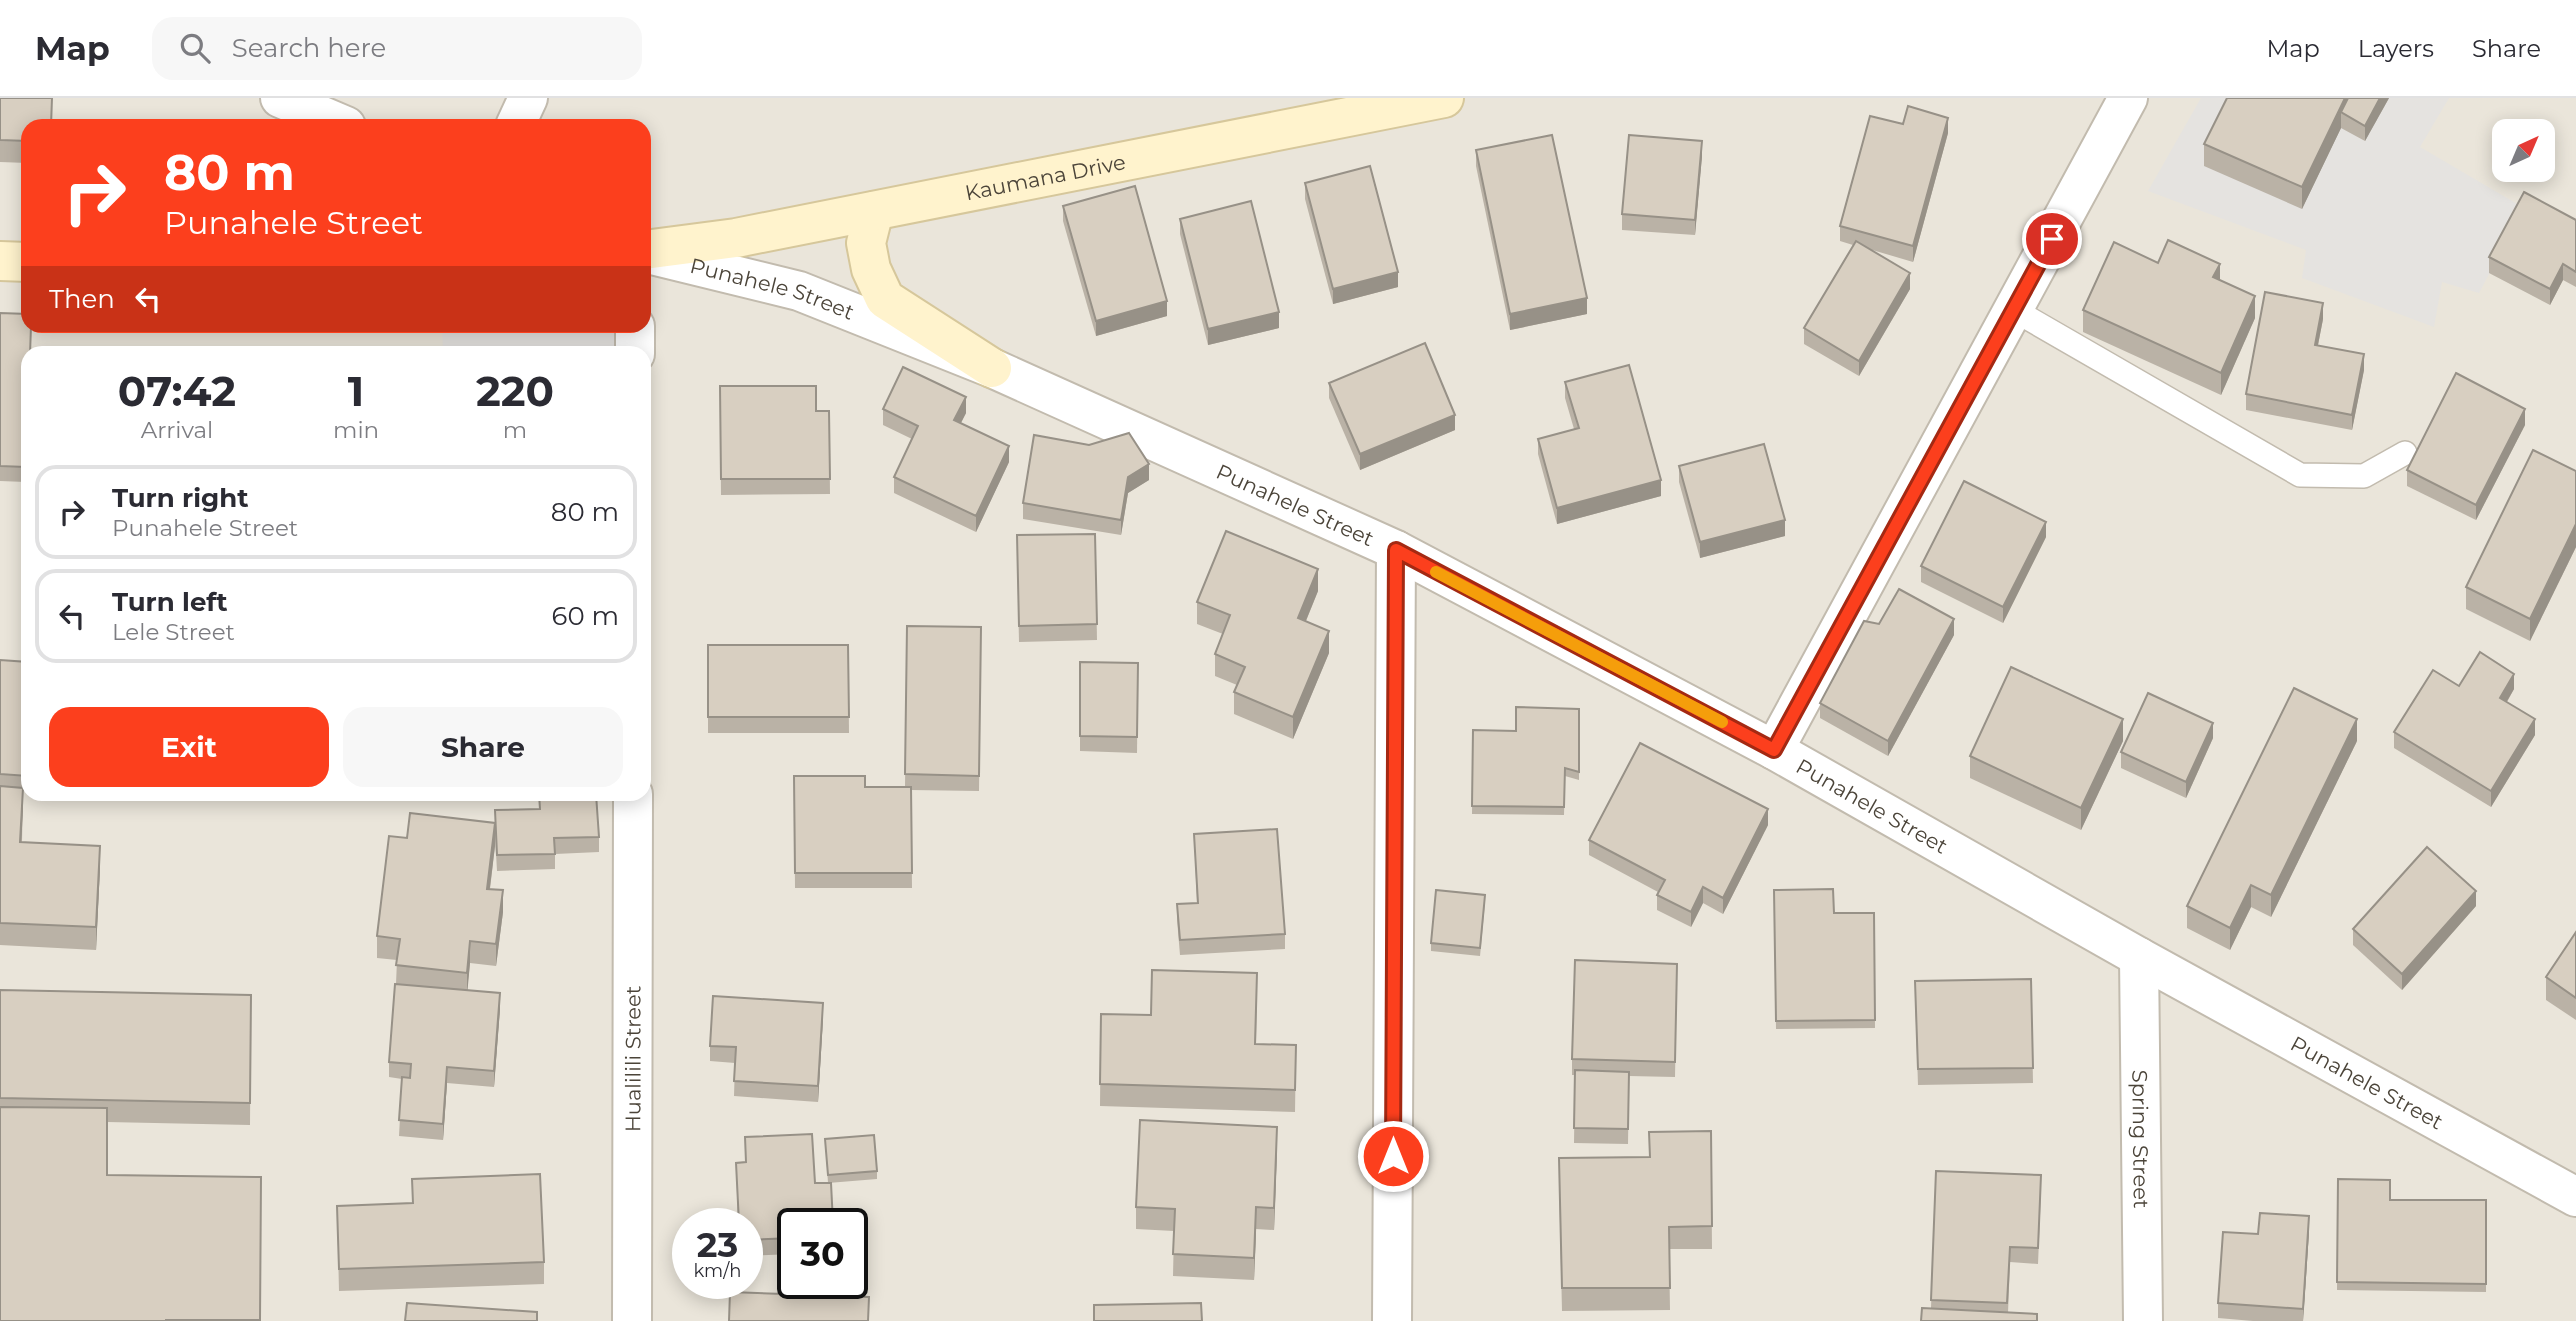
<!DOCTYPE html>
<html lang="en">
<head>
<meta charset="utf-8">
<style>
  :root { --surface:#fff; --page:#f7f7f7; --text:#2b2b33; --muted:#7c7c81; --line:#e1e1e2; --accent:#fc3f1d }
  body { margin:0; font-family:Montserrat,sans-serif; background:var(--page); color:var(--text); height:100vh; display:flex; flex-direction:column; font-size:26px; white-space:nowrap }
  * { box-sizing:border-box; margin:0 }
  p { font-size:23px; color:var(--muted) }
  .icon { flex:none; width:38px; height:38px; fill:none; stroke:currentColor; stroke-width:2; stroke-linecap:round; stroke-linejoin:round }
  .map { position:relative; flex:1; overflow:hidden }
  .side { position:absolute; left:21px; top:248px; width:630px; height:455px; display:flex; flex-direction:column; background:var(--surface); border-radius:21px; box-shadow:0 4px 18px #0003 }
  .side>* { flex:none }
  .banner { position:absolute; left:21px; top:21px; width:630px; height:214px; border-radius:21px; box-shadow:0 4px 18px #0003; background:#fc3f1d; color:#fff; overflow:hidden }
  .needle { width:46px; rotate:44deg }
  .buttons { position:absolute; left:2492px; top:21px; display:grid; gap:14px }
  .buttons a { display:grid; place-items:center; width:63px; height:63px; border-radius:14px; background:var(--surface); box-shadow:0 4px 18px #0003; font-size:35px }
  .speed { position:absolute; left:672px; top:1110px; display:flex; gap:14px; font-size:35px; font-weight:700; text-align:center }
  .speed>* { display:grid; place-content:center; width:91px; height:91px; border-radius:50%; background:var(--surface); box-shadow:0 4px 18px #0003; line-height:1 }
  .speed small { font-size:18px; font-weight:400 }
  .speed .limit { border:4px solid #111; border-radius:10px; background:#fff; color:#111 }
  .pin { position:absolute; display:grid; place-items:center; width:60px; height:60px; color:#fff; margin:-30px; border:4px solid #fff; border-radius:50%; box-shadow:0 2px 7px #0007 }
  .me { position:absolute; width:77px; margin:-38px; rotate:0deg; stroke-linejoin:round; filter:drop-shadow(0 0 5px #0008) }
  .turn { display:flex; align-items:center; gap:24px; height:147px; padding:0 28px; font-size:32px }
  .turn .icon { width:91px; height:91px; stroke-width:2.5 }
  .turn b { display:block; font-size:49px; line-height:60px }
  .then { display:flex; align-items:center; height:66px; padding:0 28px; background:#0003; gap:14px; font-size:26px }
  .eta { display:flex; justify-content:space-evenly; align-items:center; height:119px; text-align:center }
  .eta b { font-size:42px; font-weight:700; line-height:49px }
  .cta { display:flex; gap:14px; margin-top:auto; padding:14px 28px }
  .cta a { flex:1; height:80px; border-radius:21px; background:var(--accent); color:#fff; font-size:28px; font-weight:700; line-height:80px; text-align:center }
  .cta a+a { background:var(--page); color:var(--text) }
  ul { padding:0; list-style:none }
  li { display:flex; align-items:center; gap:21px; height:94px; margin:0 14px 10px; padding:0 14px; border:4px solid var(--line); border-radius:21px }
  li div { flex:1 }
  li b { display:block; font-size:26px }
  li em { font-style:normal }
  header { display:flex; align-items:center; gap:42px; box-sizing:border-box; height:98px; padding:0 35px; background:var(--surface); border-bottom:2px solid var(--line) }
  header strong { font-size:33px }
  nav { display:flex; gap:38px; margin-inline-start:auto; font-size:24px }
  .search { width:490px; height:63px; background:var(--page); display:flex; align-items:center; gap:18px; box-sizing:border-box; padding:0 24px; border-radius:21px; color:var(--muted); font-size:26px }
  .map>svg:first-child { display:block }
  .residential { fill:#eae5da; fill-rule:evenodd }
  .parking { fill:#e5e3e0 }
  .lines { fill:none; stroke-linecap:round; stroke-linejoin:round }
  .lane-casing { stroke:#c2bbae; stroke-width:26 }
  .street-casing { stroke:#c2bbae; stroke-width:42 }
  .secondary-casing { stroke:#d6c79b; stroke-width:42 }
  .lane { stroke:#fff; stroke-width:23 }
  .street { stroke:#fff; stroke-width:38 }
  .secondary { stroke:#fff3cd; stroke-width:38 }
  .wall { fill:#bab2a6 }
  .shaded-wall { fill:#979187 }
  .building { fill:#d8cfc1; stroke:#979187; stroke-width:2 }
  .route-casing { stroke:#a42913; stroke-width:18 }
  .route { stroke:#fc3f1d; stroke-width:12 }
  .slow { stroke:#f59e0b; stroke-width:12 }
  .labels { text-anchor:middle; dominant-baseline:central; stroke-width:6; stroke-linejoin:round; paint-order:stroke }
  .street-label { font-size:21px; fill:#4b4439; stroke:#fff }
</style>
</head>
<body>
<header>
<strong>Map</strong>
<div class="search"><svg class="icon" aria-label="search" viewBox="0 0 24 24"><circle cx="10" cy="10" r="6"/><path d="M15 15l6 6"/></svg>Search here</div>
<nav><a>Map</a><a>Layers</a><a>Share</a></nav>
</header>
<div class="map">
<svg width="2576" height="1223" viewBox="0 0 2576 1223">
  <rect width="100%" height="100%" fill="#f6f3ec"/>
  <!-- residential -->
  <path class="residential" d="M0 0H2576V1223H0ZM28 28H644V228H28ZM2504 33H2543V72H2504ZM28 256H644V696H28ZM688 1125H747V1185H688ZM793 1125H852V1185H793Z"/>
  <!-- parking -->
  <g class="parking">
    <polygon points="2201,0 2449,0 2420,49 2524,110 2479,195 2442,184 2434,229 2302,180 2306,152 2148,93"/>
    <polygon points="442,228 617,228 618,255 443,255"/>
  </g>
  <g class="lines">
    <defs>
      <polyline id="lane" points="2014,212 2300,377 2364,378 2405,355"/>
      <g id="street">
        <polyline points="280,0 346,28"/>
        <polyline points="515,28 528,0"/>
        <path id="s1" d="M644 155 799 193 992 270 1396 452 1774 652 2139 859 2576 1099"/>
        <polyline points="635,256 635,228"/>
        <polyline points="1774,652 2128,0"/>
        <path id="s2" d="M2139 859 2143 1223"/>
        <path id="s3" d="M632 1223 633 696"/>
        <polyline points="1392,1223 1396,452"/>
      </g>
      <g id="secondary">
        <polyline points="874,113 866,145 871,171 885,201 992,270"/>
        <path id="s4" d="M644 152 736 140 1444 0"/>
        <polyline points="0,163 28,164"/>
      </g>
    </defs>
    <!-- lane casing -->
    <use href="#lane" class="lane-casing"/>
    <!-- street casing -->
    <use href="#street" class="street-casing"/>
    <!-- secondary casing -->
    <use href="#secondary" class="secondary-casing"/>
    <!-- lane -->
    <use href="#lane" class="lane"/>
    <!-- street -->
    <use href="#street" class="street"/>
    <!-- secondary -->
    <use href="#secondary" class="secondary"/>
  </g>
  <!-- wall -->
  <g class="wall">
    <polygon points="0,0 28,28 28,65 0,64"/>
    <polygon points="2227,0 2389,0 2365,43 2341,30 2302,111 2204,68 2204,46"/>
    <polygon points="1903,26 1948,35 1913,164 1869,151 1910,191 1859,278 1804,246 1804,230 1853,147 1840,143 1840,128"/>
    <polygon points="1476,52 1587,216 1510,232 1476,68"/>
    <polygon points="1702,58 1695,137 1622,132 1622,116"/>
    <polygon points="1305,85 1398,189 1333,206 1305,101"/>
    <polygon points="1063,108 1167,218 1096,238 1063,123"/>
    <polygon points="1180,121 1279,230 1208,247 1180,136"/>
    <polygon points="2576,122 2576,189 2563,182 2550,207 2489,175 2489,159"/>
    <polygon points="2158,165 2220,182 2255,220 2221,297 2083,234 2083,212"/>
    <polygon points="0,215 31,228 30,256 28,256 28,325 26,384 0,383"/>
    <polygon points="2323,221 2318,247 2364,272 2352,332 2246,312 2246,296"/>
    <polygon points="1565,284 1661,398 1557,426 1538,356 1538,341 1574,331 1565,300"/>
    <polygon points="1329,285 1455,332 1360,372 1329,300"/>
    <polygon points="720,288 816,313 829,313 830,396 721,397"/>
    <polygon points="883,311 966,315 961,325 1009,364 976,434 894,395 894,379 912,341 883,327"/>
    <polygon points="2525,327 2476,422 2407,388 2407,372"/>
    <polygon points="1089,347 1149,382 1128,395 1121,437 1023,421 1023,405"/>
    <polygon points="1679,368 1785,438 1700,460 1679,384"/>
    <polygon points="2576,373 2576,449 2530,543 2466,511 2466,489"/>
    <polygon points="1095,436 1097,542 1019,544 1017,453"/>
    <polygon points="2046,439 2003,525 1921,484 1921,468"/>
    <polygon points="1318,493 1306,523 1329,555 1293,641 1234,616 1234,594 1237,587 1215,578 1215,556 1223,536 1197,526 1197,504"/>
    <polygon points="1879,526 1954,537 1888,658 1820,620 1820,605"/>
    <polygon points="907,528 981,529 979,693 911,692 912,790 795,790 794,678 865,689 905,689"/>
    <polygon points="708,547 848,547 849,635 708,635"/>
    <polygon points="0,562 28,564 28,694 23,693 22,744 100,770 96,852 0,847"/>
    <polygon points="1080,564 1138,565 1137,655 1080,653"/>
    <polygon points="2459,588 2514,591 2507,604 2535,637 2491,709 2394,650 2394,634"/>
    <polygon points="1579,611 1579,682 1565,678 1564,717 1472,716 1473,632 1516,633"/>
    <polygon points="2213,640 2186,700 2121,670 2121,654"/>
    <polygon points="2123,643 2081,732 1970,680 1970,658"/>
    <polygon points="2357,643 2271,819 2251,809 2230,852 2187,830 2187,808"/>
    <polygon points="65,696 105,696 105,700"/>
    <polygon points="410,715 599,739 599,754 555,756 555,771 497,773 495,737 495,748 490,791 503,814 496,868 470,865 467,892 500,911 494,989 447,985 443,1042 399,1038 402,981 389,979 389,964 396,886 397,862 377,860 377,838 407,740"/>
    <polygon points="1768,727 1723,816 1703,805 1691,829 1657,812 1657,797 1658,794 1589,757 1589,742"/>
    <polygon points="1194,736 1285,836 1285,851 1180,857 1177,821 1177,806 1197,805"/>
    <polygon points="1774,792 1834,815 1874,815 1875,930 1776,931"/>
    <polygon points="1485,805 1480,858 1431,853 1431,845"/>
    <polygon points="2476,808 2402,892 2353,847 2353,831"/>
    <polygon points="2576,834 2576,922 2546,902 2546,879"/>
    <polygon points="1677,866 1675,979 1629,978 1628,1046 1574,1045 1575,977 1572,977 1572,961"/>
    <polygon points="2031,881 2033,985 1918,987 1915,898"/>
    <polygon points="0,892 251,897 250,1027 107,1024 107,1077 261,1079 260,1223 0,1223"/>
    <polygon points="1257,897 1256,946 1296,947 1295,1014 1100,1008 1101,916 1151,917"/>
    <polygon points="823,920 818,1004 734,998 735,965 710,963 710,948"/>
    <polygon points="1711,1033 1712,1151 1669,1151 1670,1212 1562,1213 1559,1082 1649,1059 1649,1034"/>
    <polygon points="825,1041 877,1073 877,1081 828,1085"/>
    <polygon points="1277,1051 1274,1132 1256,1131 1254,1182 1173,1178 1174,1133 1136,1131 1136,1109"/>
    <polygon points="736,1065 815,1085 793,1125 793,1156 747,1158 747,1125 738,1125"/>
    <polygon points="1936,1073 2041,1093 2038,1166 2010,1164 2008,1215 1931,1210"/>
    <polygon points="412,1081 544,1164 544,1186 339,1193 337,1108 412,1105"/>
    <polygon points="2338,1081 2390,1102 2486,1102 2486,1194 2337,1192"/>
    <polygon points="2309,1134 2303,1223 2253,1223 2218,1220 2218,1205 2258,1136"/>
  </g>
  <!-- shaded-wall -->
  <g class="shaded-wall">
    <polygon points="2345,0 2356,0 2341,14 2341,30 2302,111 2302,89"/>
    <polygon points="2380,0 2389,0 2365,43 2365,28"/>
    <polygon points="1948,20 1948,35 1913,164 1913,148"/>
    <polygon points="1702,43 1702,58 1695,137 1695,122"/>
    <polygon points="2220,166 2220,188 2213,179"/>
    <polygon points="2563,166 2563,182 2550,207 2550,191"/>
    <polygon points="1398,174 1398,189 1333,206 1333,191"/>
    <polygon points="1910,175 1910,191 1859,278 1859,263"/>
    <polygon points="2255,198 2255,220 2221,297 2221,275"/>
    <polygon points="1587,200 1587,216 1510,232 1510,216"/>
    <polygon points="1167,203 1167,218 1096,238 1096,223"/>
    <polygon points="2323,205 2323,221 2315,262 2315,247"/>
    <polygon points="1279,214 1279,230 1208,247 1208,231"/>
    <polygon points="2364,256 2364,272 2352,332 2352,317"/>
    <polygon points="966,299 966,315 954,338 954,322"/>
    <polygon points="2525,311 2525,327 2476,422 2476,407"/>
    <polygon points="1455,317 1455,332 1360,372 1360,356"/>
    <polygon points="1009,348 1009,364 976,434 976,418"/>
    <polygon points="1149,366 1149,382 1128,395 1121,437 1121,422 1128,379"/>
    <polygon points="1661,382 1661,398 1557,426 1557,410"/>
    <polygon points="1785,422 1785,438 1700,460 1700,444"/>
    <polygon points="2046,424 2046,439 2003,525 2003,509"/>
    <polygon points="2576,426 2576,449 2530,543 2530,521"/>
    <polygon points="1318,471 1318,493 1298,542 1298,520"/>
    <polygon points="1954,521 1954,537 1888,658 1888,643"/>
    <polygon points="1329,533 1329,555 1293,641 1293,619"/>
    <polygon points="2514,576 2514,591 2500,615 2500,600"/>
    <polygon points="2123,621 2123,643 2081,732 2081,710"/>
    <polygon points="2357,621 2357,643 2271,819 2271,797"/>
    <polygon points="2535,621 2535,637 2491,709 2491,693"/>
    <polygon points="2213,625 2213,640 2186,700 2186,684"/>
    <polygon points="23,690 23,712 20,766 20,744"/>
    <polygon points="1768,711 1768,727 1723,816 1723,800"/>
    <polygon points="495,725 495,748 487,813 487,791"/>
    <polygon points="100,748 100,770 96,852 96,829"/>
    <polygon points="2251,787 2251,809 2230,852 2230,830"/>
    <polygon points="1703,789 1703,805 1691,829 1691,814"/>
    <polygon points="503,792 503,814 496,868 496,846"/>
    <polygon points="2476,793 2476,808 2402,892 2402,876"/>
    <polygon points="470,843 470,865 467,898 467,875"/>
    <polygon points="500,895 500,911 494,989 494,973"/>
    <polygon points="823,905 823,920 818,1004 818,988"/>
    <polygon points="447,969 447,985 443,1042 443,1026"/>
    <polygon points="1277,1029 1277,1051 1274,1132 1274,1110"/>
    <polygon points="1256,1109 1256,1131 1254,1182 1254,1160"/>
    <polygon points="2309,1118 2309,1134 2303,1223 2303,1211"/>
  </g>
  <!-- building -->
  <g class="building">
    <polygon points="0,0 52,0 51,28 28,28 28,43 0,42"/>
    <polygon points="2227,0 2345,0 2302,89 2204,46"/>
    <polygon points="2348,0 2380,0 2365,28 2341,14"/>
    <polygon points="1908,8 1948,20 1913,148 1840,128 1870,18 1903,26"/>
    <polygon points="1552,37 1587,200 1510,216 1476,52"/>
    <polygon points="1629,37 1702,43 1695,122 1622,116"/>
    <polygon points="1370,68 1398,174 1333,191 1305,85"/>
    <polygon points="1135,88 1167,203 1096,223 1063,108"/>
    <polygon points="2524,94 2576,122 2576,174 2563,166 2550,191 2489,159"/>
    <polygon points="1251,103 1279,214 1208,231 1180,121"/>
    <polygon points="2168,142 2220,166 2213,179 2255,198 2221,275 2083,212 2114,144 2158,165"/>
    <polygon points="1856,143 1910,175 1859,263 1804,230"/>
    <polygon points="2265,194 2323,205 2315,247 2364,256 2352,317 2246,296"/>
    <polygon points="0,215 28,216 28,228 31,228 30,256 28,256 28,309 26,369 0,368"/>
    <polygon points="1425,245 1455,317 1360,356 1329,285"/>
    <polygon points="1629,267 1661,382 1557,410 1538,341 1579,330 1565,284"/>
    <polygon points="903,269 966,299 954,322 1009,348 976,418 894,379 918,328 883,311"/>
    <polygon points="2456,275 2525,311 2476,407 2407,372"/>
    <polygon points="720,288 816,288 816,313 829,313 830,381 721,381"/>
    <polygon points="1129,335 1149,366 1128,379 1121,422 1023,405 1034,337 1089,347"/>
    <polygon points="1764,346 1785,422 1700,444 1679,368"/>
    <polygon points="2533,352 2576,373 2576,426 2530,521 2466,489"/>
    <polygon points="1964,383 2046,424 2003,509 1921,468"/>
    <polygon points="1226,433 1318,471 1298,520 1329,533 1293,619 1234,594 1245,569 1215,556 1230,517 1197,504"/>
    <polygon points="1095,436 1097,526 1019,528 1017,437"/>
    <polygon points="1899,491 1954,521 1888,643 1820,605 1864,523 1879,526"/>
    <polygon points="907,528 981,529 979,678 905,676"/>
    <polygon points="708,547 848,547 849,619 708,619"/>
    <polygon points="2480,554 2514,576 2500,600 2535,621 2491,693 2394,634 2433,572 2459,588"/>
    <polygon points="0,562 28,564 28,678 0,676"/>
    <polygon points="1080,564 1138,565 1137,639 1080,638"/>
    <polygon points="2011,569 2123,621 2081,710 1970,658"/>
    <polygon points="2294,590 2357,621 2271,797 2251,787 2230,830 2187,808"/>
    <polygon points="2148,595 2213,625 2186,684 2121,654"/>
    <polygon points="1516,609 1579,611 1579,674 1565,670 1564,709 1472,708 1473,632 1516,633"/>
    <polygon points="1640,645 1768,711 1723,800 1703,789 1691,814 1657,797 1665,782 1589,742"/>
    <polygon points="794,678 865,678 865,689 911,689 912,775 795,775"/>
    <polygon points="0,688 23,690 20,744 100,748 96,829 0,825"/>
    <polygon points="539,696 596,696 599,739 554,740 555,756 497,757 495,712 540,711"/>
    <polygon points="410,715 495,725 487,791 503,792 496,846 470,843 467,875 396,867 400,841 377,838 389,738 407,740"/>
    <polygon points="1277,731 1285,836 1180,842 1177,806 1198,805 1194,736"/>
    <polygon points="2427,749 2476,793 2402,876 2353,831"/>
    <polygon points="1833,791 1834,815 1874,815 1875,922 1776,923 1774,792"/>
    <polygon points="1436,792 1485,797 1480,850 1431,845"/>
    <polygon points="2576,834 2576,900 2546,879"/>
    <polygon points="1575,862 1677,866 1675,964 1572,961"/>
    <polygon points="1152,872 1257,875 1255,946 1296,947 1295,992 1100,986 1101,916 1151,917"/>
    <polygon points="2031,881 2033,970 1918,971 1915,883"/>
    <polygon points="395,886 500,895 494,973 447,969 443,1026 399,1022 402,979 410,980 411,966 389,964"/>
    <polygon points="0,892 251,897 250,1005 0,1000"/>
    <polygon points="713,898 823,905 818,988 734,983 736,949 710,948"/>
    <polygon points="1575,972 1629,974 1628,1031 1574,1030"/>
    <polygon points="0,1009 107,1010 107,1077 261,1079 260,1222 166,1222 166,1223 0,1223"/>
    <polygon points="1140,1022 1277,1029 1274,1110 1256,1109 1254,1160 1173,1156 1175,1111 1136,1109"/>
    <polygon points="1711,1033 1712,1128 1669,1129 1670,1190 1562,1190 1559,1060 1650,1059 1649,1034"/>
    <polygon points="812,1036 815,1085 831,1085 833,1125 793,1125 793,1140 747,1142 747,1125 739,1125 736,1065 746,1064 745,1039"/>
    <polygon points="874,1037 877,1073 828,1077 825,1041"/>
    <polygon points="1936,1073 2041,1077 2038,1150 2010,1149 2007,1205 1931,1202"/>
    <polygon points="540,1076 544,1164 339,1171 337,1108 413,1105 412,1081"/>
    <polygon points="2338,1081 2390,1082 2390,1102 2486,1102 2486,1186 2337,1184"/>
    <polygon points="2260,1115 2309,1118 2303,1211 2218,1205 2223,1134 2258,1136"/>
    <polygon points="730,1194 869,1199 868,1223 729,1223"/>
    <polygon points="407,1205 537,1214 537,1223 405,1223"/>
    <polygon points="1201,1205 1202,1223 1094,1223 1094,1207"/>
    <polygon points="1922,1210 2037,1216 2037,1223 1921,1223"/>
  </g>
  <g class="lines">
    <defs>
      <polyline id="route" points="1393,1058 1396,452 1774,652 2052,141"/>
    </defs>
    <!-- route casing -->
    <use href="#route" class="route-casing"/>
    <!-- route -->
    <use href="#route" class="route"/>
    <!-- slow -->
    <polyline class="slow" points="1436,474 1722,624"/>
  </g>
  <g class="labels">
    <!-- street labels -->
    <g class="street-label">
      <text stroke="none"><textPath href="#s4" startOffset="408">Kaumana Drive</textPath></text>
      <text stroke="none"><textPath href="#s1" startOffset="133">Punahele Street</textPath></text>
      <text stroke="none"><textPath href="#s1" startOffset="700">Punahele Street</textPath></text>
      <text stroke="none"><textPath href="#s1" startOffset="1351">Punahele Street</textPath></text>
      <text stroke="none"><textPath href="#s3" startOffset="262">Hualilili Street</textPath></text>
      <text stroke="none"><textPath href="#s1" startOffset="1918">Punahele Street</textPath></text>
      <text stroke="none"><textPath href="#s2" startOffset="182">Spring Street</textPath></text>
    </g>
  </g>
</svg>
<div class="buttons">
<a><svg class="needle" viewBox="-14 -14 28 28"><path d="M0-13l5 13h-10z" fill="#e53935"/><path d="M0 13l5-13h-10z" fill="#7c7c81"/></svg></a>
</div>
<div class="speed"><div>23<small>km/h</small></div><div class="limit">30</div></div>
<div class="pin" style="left:2052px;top:141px;background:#d93025"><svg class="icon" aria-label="arrive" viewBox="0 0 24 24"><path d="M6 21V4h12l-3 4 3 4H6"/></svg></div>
<svg class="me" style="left:1393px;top:1058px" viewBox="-20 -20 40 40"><circle r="17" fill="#fc3f1d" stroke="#fff" stroke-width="3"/><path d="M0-11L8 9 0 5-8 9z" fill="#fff"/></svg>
<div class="banner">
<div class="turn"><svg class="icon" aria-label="right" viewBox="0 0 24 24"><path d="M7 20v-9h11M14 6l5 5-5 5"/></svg><div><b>80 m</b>Punahele Street</div></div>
<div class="then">Then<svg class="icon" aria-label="left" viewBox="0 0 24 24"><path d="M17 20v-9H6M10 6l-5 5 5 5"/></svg></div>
</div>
<section class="side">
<div class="eta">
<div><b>07:42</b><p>Arrival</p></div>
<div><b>1</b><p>min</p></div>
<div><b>220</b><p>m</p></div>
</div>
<ul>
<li><svg class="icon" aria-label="right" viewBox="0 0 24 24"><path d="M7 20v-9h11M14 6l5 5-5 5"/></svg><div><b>Turn right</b><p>Punahele Street</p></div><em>80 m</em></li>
<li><svg class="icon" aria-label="left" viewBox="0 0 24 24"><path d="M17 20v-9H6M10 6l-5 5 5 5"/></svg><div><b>Turn left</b><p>Lele Street</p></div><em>60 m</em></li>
</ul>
<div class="cta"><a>Exit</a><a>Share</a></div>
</section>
</div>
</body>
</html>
